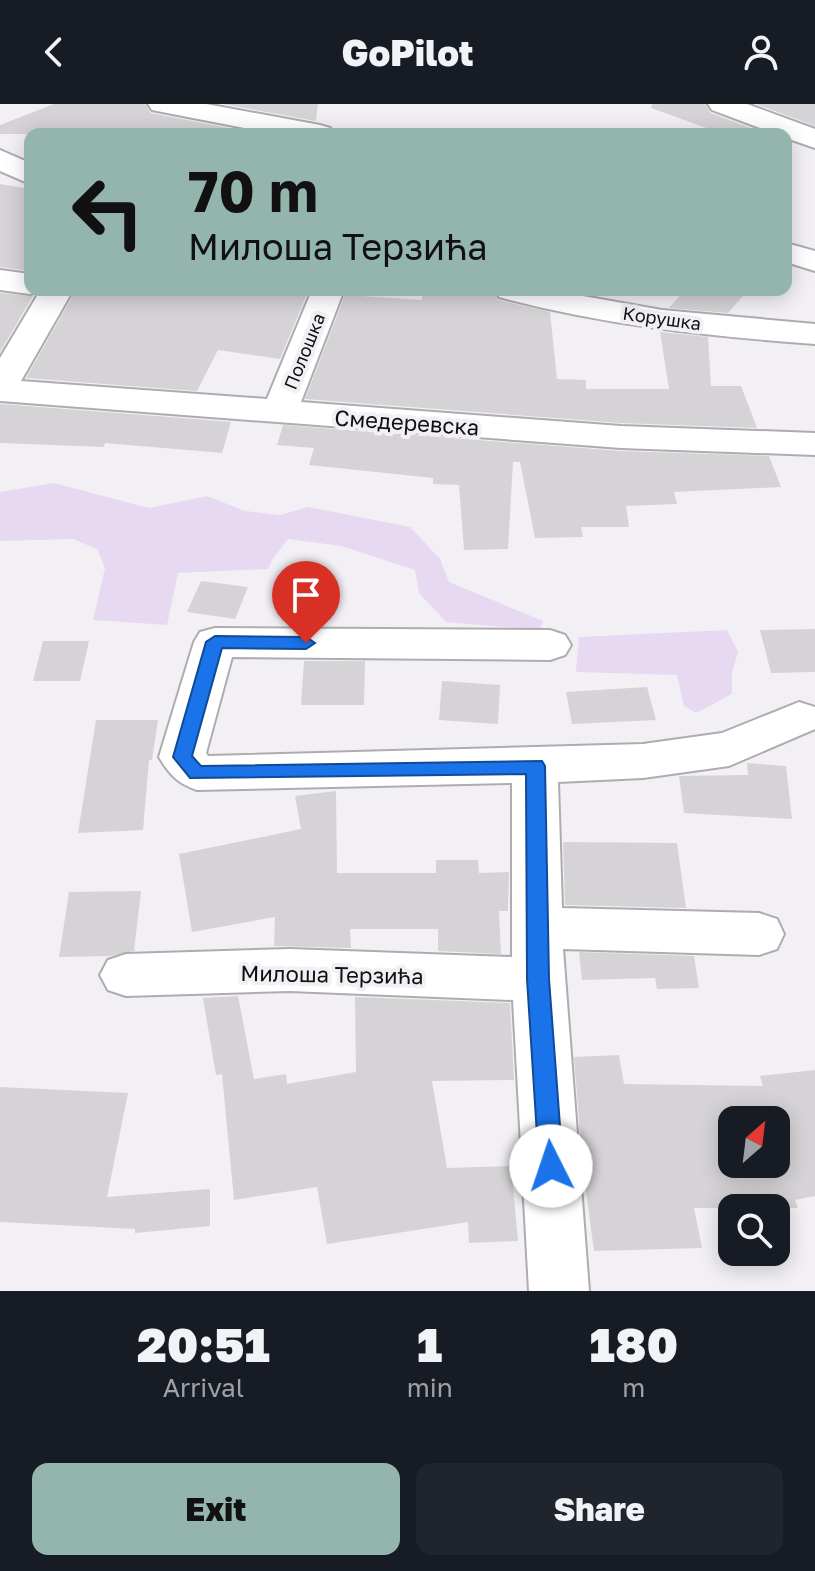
<!DOCTYPE html>
<html lang="en">
<head>
<meta charset="utf-8">
<style>
  :root { --surface:#171b24; --page:#20242c; --text:#f1f3f6; --muted:#9ea1a6; --accent:#94b4ae }
  body { margin:0; font-family:"Golos Text",sans-serif; background:var(--page); color:var(--text); height:100vh; display:flex; flex-direction:column; font-size:30px; white-space:nowrap }
  * { box-sizing:border-box; margin:0 }
  p { font-size:26px; color:var(--muted) }
  .icon { flex:none; width:44px; height:44px; fill:none; stroke:currentColor; stroke-width:2; stroke-linecap:round; stroke-linejoin:round }
  .map { position:relative; height:1187px; overflow:hidden }
  .sheet { display:flex; flex-direction:column; background:var(--surface); flex:1 }
  .sheet>* { flex:none }
  .top-card { position:absolute; left:24px; top:24px; width:768px; height:168px; border-radius:16px; box-shadow:0 4px 20px #0003; background:#94b4ae; color:#111; overflow:hidden }
  .needle { width:52px; rotate:28deg }
  .tools { position:absolute; left:718px; top:1002px; display:grid; gap:16px }
  .tools a { display:grid; place-items:center; width:72px; height:72px; border-radius:16px; background:var(--surface); box-shadow:0 4px 20px #0003; font-size:40px }
  .pin { position:absolute; display:grid; place-items:center; width:68px; height:68px; color:#fff; margin:-82px -34px; border-radius:50% 50% 50% 0; rotate:-45deg; box-shadow:0 0 8px #0007 }
  .pin .icon { rotate:45deg }
  .me { position:absolute; width:88px; margin:-44px; rotate:356deg; stroke-linejoin:round; filter:drop-shadow(0 0 6px #0008) }
  .turn { display:flex; align-items:center; gap:28px; height:168px; padding:0 32px; font-size:36px }
  .turn .icon { width:104px; height:104px; stroke-width:2.5 }
  .turn b { display:block; font-size:56px; line-height:68px }
  .eta { display:flex; justify-content:space-evenly; align-items:center; height:136px; text-align:center }
  .eta b { font-size:48px; font-weight:800; line-height:56px }
  .cta { display:flex; gap:16px; margin-top:auto; padding:16px 32px }
  .cta a { flex:1; height:92px; border-radius:16px; background:var(--accent); color:#111; font-size:32px; font-weight:800; line-height:92px; text-align:center }
  .cta a+a { background:var(--page); color:var(--text) }
  header { display:flex; justify-content:space-between; align-items:center; height:104px; padding:0 32px; background:var(--surface); font-size:36px; font-weight:800 }
  .map>svg:first-child { display:block }
  .green { fill:#e7d9f1 }
  .building { fill:#d6d3d7; fill-rule:evenodd }
  .lines { fill:none; stroke-linecap:round; stroke-linejoin:round }
  .minor-casing { stroke:#afacb0; stroke-width:4 }
  .minor { fill:#fff; fill-rule:evenodd }
  .route { fill:#1a73e8; stroke:#114b97; stroke-width:2 }
  .labels { text-anchor:middle; dominant-baseline:central; stroke-width:8; stroke-linejoin:round; paint-order:stroke }
  .far-street-label { font-size:18px; fill:#111011; stroke:#f2f0f4 }
  .street-label { font-size:22px; fill:#111011; stroke:#f2f0f4 }
</style>
</head>
<body>
<header><svg class="icon" aria-label="back" viewBox="0 0 24 24"><path d="M15 5l-7 7 7 7"/></svg>GoPilot<svg class="icon" aria-label="person" viewBox="0 0 24 24"><circle cx="12" cy="8" r="4"/><path d="M4 21q1-7 8-7t8 7"/></svg></header>
<div class="map">
<svg width="815" height="1187" viewBox="0 0 815 1187">
  <rect width="100%" height="100%" fill="#f2f0f4"/>
  <!-- green -->
  <g class="green">
    <polygon points="54,379 149,404 207,392 245,407 280,411 308,403 410,423 440,455 449,478 543,517 540,526 446,518 419,489 415,466 341,442 288,435 272,456 268,465 178,469 167,521 93,516 105,464 97,445 73,435 0,437 0,388"/>
    <polygon points="727,526 738,548 732,569 732,590 696,609 684,602 677,571 576,568 579,533"/>
  </g>
  <!-- building -->
  <g class="building">
    <polygon points="54,0 145,0 151,9 260,30 0,30 0,21"/>
    <polygon points="223,0 318,0 316,17"/>
    <polygon points="652,0 705,0 711,9 767,30 723,30 651,4"/>
    <polygon points="756,0 815,0 815,22"/>
    <polygon points="0,80 30,85 30,167 0,163"/>
    <polygon points="76,186 284,186 307,190 280,255 218,246 197,287 26,274"/>
    <polygon points="423,186 492,186 498,196 550,208 557,275 586,276 586,285 669,285 660,228 708,233 711,282 741,282 757,324 621,319 305,295 345,191 422,196"/>
    <polygon points="685,186 748,186 728,209 669,204"/>
    <polygon points="0,189 33,192 0,248"/>
    <polygon points="0,300 195,315 231,318 222,349 105,339 104,343 0,339"/>
    <polygon points="283,321 621,347 769,352 781,383 674,388 677,400 626,402 629,423 581,423 583,433 535,434 520,358 513,358 508,445 464,446 459,381 433,380 433,374 309,361 314,344 277,341"/>
    <polygon points="201,477 248,483 235,515 187,508"/>
    <polygon points="815,525 815,568 771,569 760,526"/>
    <polygon points="43,537 89,537 80,577 33,577"/>
    <polygon points="304,557 365,557 364,601 301,601"/>
    <polygon points="442,577 500,581 498,620 439,616"/>
    <polygon points="647,583 656,616 572,620 566,588"/>
    <polygon points="96,616 158,616 152,656 149,656 143,726 78,729"/>
    <polygon points="747,659 786,662 792,715 684,709 679,672 748,671"/>
    <polygon points="336,687 337,769 436,769 436,756 478,756 479,769 509,768 508,807 499,807 501,850 438,847 438,825 350,825 351,844 274,842 275,813 192,828 179,750 301,725 295,692"/>
    <polygon points="563,738 677,739 686,804 565,801"/>
    <polygon points="141,787 134,847 110,852 59,853 69,788"/>
    <polygon points="579,848 694,852 699,884 657,885 655,874 582,876"/>
    <polygon points="238,892 254,975 286,970 287,980 356,968 355,893 510,899 514,976 432,977 447,1064 511,1062 518,1137 469,1139 468,1118 327,1140 317,1083 234,1096 222,970 216,971 203,894"/>
    <path d="M619 951 624 980 763 982 760 972 815 966V1092L795 1096 798 1104H694L702 1144 594 1147 582 1056 574 953ZM732 1016H776V1060H732Z"/>
    <polygon points="0,983 128,989 107,1093 210,1085 210,1122 135,1129 135,1125 0,1118"/>
  </g>
  <g class="lines">
    <defs>
      <g id="minor">
        <polygon points="148,0 206,0 320,21 330,24 334,30 276,30 162,8 152,6"/>
        <polygon points="708,0 747,0 815,25 815,44 786,34 786,30 776,30 712,6"/>
        <polygon points="0,46 30,59 30,80 0,67"/>
        <polygon points="786,139 815,147 815,167 786,158"/>
        <polygon points="0,166 30,170 30,186 73,186 21,277 267,295 312,186 344,186 301,298 621,322 815,329 815,351 621,344 0,297 0,254 40,187 30,190 0,186"/>
        <path d="M495 186H549L662 206 815 220V240C708 232 603 221 499 193Z"/>
        <path d="M215 524 550 526 565 531 571 541 565 551 550 556 232 553 206 649 208 652 643 640 722 629 799 598 815 603V625L729 662 643 674 558 678 562 804 759 809 777 815 784 830 777 845 759 851 563 845 589 1187H529L513 896 290 887 126 892 108 886 100 871 108 856 126 850 290 845 512 853V679L197 686C178 680 169 670 159 653L194 538 200 528Z"/>
      </g>
    </defs>
    <!-- minor casing -->
    <use href="#minor" class="minor-casing"/>
    <!-- minor -->
    <use href="#minor" class="minor"/>
  </g>
  <!-- route -->
  <polygon class="route" points="215,532 306,533 315,539 306,545 222,544 192,652 201,662 542,657 545,662 549,875 563,1062 559,1070 551,1073 542,1070 539,1062 527,875 526,670 190,674 173,653 206,538"/>
  <g class="labels">
    <!-- far-street labels -->
    <g class="far-street-label">
      <text transform="translate(662 214) rotate(8)">Корушка</text>
      <text transform="translate(304 247) rotate(-68)">Полошка</text>
    </g>
    <!-- street labels -->
    <g class="street-label">
      <text transform="translate(407 318) rotate(4)">Смедеревска</text>
      <text transform="translate(332 870) rotate(1)">Милоша Терзића</text>
    </g>
  </g>
</svg>
<div class="tools">
<a><svg class="needle" viewBox="-14 -14 28 28"><path d="M0-13l5 13h-10z" fill="#e53935"/><path d="M0 13l5-13h-10z" fill="#9ea1a6"/></svg></a>
<a><svg class="icon" aria-label="search" viewBox="0 0 24 24"><circle cx="10" cy="10" r="6"/><path d="M15 15l6 6"/></svg></a>
</div>
<div class="pin" style="left:306px;top:539px;background:#d93025"><svg class="icon" aria-label="arrive" viewBox="0 0 24 24"><path d="M6 21V4h12l-3 4 3 4H6"/></svg></div>
<svg class="me" style="left:551px;top:1062px" viewBox="-20 -20 40 40"><circle r="19" fill="#fff"/><path d="M0-13L10 11 0 6-10 11z" fill="#1a73e8"/></svg>
<div class="top-card">
<div class="turn"><svg class="icon" aria-label="left" viewBox="0 0 24 24"><path d="M17 20v-9H6M10 6l-5 5 5 5"/></svg><div><b>70 m</b>Милоша Терзића</div></div>
</div>
</div>
<section class="sheet">
<div class="eta">
<div><b>20:51</b><p>Arrival</p></div>
<div><b>1</b><p>min</p></div>
<div><b>180</b><p>m</p></div>
</div>
<div class="cta"><a>Exit</a><a>Share</a></div>
</section>
</body>
</html>
